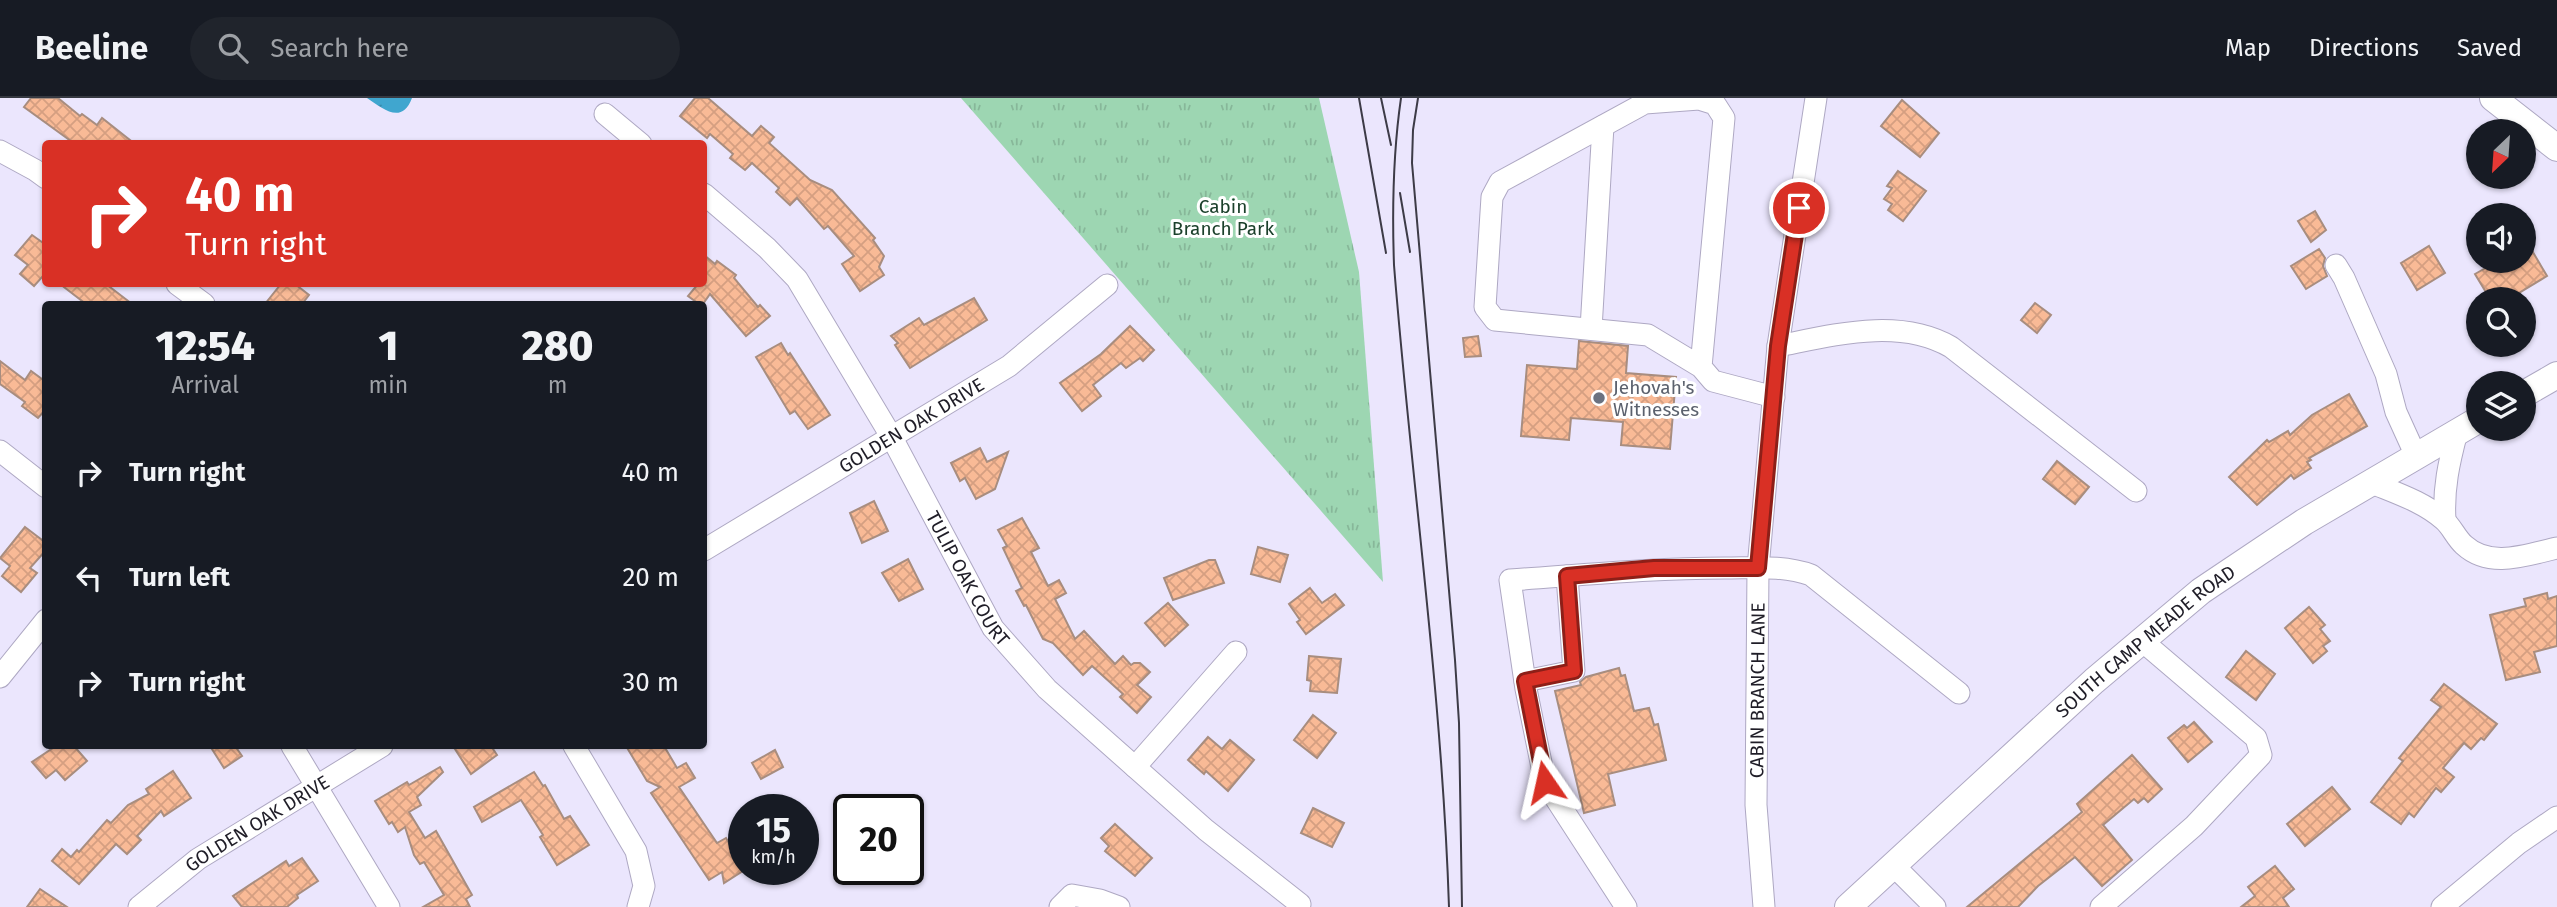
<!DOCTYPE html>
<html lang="en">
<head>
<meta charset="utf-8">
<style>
  :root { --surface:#171b24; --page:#20242c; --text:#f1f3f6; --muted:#9ea1a6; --line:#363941 }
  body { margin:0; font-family:"Fira Sans",sans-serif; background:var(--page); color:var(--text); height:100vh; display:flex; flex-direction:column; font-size:26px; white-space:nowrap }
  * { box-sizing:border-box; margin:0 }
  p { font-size:23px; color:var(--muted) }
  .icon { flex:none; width:38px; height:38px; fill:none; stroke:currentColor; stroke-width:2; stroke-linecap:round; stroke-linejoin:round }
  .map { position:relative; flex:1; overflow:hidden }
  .panel { position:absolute; left:42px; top:203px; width:665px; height:448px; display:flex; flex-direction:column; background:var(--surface); border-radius:7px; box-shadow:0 2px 5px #0004 }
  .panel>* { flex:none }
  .guide { position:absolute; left:42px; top:42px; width:665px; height:147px; border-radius:7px; box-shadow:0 2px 5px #0004; background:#d93025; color:#fff; overflow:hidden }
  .needle { width:46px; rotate:205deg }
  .tools { position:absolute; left:2466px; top:21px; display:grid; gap:14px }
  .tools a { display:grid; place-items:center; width:70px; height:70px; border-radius:50%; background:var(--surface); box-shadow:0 2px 5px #0004; font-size:35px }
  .speed { position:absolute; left:728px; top:696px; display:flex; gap:14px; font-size:35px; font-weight:700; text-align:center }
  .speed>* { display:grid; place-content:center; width:91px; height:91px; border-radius:50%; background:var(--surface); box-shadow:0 2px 5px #0004; line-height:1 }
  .speed small { font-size:18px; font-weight:400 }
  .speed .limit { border:4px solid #111; border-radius:10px; background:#fff; color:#111 }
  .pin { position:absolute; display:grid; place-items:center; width:60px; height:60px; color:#fff; margin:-30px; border:4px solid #fff; border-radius:50%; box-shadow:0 2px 7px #0007 }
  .me { position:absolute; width:77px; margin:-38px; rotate:349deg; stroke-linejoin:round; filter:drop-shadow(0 0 5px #0008) }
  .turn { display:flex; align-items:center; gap:24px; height:147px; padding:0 28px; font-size:32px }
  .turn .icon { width:91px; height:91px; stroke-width:2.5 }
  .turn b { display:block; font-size:49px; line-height:60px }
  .eta { display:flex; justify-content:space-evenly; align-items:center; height:119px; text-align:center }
  .eta b { font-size:42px; font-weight:800; line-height:49px }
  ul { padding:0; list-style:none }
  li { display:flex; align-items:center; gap:21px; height:105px; padding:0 28px }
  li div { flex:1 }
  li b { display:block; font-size:26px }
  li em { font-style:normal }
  header { display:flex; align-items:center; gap:42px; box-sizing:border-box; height:98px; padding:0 35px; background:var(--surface); border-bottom:2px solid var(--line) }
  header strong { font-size:33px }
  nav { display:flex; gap:38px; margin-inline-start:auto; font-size:24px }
  .search { width:490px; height:63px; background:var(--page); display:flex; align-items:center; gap:18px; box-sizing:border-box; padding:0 24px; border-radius:38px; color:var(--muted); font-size:26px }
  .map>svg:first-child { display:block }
  .park { fill:url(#park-tufts) }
  .water { fill:url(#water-ripples) }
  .building { fill:url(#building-cross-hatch); stroke:#a88d7f; stroke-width:2 }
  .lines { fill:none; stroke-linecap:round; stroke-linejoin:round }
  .minor-casing { stroke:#aea8c3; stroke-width:23 }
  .major-casing { stroke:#aea8c3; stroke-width:28 }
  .minor { stroke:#fff; stroke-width:21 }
  .major { stroke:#fff; stroke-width:26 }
  .tram { stroke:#3d3b47; stroke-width:2 }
  .route-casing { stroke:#8d1f18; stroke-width:18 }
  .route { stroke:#d93025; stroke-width:12 }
  .worship-dot { fill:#6b7280; stroke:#fff; stroke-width:2.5 }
  .labels { text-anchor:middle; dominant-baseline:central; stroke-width:6; stroke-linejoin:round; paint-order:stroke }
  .park-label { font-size:19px; fill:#1b402b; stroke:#fff }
  .worship-label { font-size:19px; fill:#5b616d; stroke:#fff; text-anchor:start }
  .street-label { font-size:19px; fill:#1f1d27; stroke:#fff }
</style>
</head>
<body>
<header>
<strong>Beeline</strong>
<div class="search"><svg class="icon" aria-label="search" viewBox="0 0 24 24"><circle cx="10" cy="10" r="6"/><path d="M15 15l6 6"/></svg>Search here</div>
<nav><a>Map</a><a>Directions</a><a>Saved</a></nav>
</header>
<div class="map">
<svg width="2557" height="809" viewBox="0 0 2557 809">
  <defs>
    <pattern id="park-tufts" width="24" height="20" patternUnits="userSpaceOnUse" patternTransform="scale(1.75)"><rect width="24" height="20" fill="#9dd6b2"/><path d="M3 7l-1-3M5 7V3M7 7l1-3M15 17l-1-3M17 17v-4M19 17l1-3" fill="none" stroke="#87b799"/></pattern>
    <pattern id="water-ripples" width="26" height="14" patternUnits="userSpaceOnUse" patternTransform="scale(1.75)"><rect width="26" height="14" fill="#40a6cf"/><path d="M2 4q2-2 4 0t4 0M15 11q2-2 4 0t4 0" fill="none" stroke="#3587a8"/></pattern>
    <pattern id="building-cross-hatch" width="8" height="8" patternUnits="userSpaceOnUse" patternTransform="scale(1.75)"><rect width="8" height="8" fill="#f9ba96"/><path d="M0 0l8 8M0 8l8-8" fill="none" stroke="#d59f81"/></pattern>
  </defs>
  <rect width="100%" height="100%" fill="#ebe6fd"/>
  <!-- park -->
  <polygon class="park" points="961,0 1319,0 1359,174 1383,484"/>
  <!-- water -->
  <path class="water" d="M367 0H412C402 27 383 11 367 0Z"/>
  <!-- building -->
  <g class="building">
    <polygon points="31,0 58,0 80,18 82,16 97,27 102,20 135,46 75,46 24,9"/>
    <polygon points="695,0 708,0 752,38 761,28 774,39 769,45 810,82 832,92 875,140 873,142 884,158 879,169 884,177 860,193 842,166 854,158 828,128 824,131 797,100 790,107 776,94 779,90 752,65 745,72 730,60 733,56 710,36 707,40 680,18"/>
    <polygon points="1902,2 1939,35 1920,59 1881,28"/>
    <polygon points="1898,73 1926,93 1903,123 1888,112 1892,106 1884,101 1892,90 1887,88"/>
    <polygon points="2315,113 2326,132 2311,144 2298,123"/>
    <polygon points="32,137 46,147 46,182 42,179 34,188 20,176 28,167 15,157"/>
    <polygon points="2524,139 2547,178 2509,201 2502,194 2490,201 2475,176 2498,163 2524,163"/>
    <polygon points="2429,148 2445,175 2417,192 2401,165"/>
    <polygon points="2319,151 2325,160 2323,168 2327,178 2306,191 2291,168"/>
    <polygon points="704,157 715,166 717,163 736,177 734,180 758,209 760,207 770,218 746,238 710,196 703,206 699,206 688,198 698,186 704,186"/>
    <polygon points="60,186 106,186 132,206 86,206"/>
    <polygon points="281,186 295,186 309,197 302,206 265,206"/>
    <polygon points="974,200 987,222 910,270 895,247 898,245 891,238 919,220 924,227"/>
    <polygon points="2035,205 2051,217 2037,235 2021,222"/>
    <polygon points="1130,228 1154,252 1143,263 1140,260 1126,270 1121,265 1093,287 1101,298 1082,313 1060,285 1101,256"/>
    <polygon points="1478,238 1481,258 1465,259 1463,240"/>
    <polygon points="1579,243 1628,248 1626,275 1676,279 1670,351 1621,347 1623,324 1571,320 1569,342 1521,338 1527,267 1577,271"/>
    <polygon points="781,245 788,257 790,255 830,317 808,331 795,313 790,316 756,259"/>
    <polygon points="0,263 25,282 31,273 46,284 46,311 38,320 22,308 25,304 0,286"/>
    <polygon points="2349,296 2367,328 2309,360 2311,362 2307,364 2311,370 2294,381 2291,377 2257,407 2229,379 2267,342 2269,344 2288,333 2290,337 2312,317"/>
    <polygon points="980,350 987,364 1008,354 995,391 976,401 965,380 960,383 951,365"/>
    <polygon points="2057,363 2089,389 2075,406 2043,381"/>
    <polygon points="874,403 888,433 862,445 850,415"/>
    <polygon points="1022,420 1039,450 1031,454 1048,488 1059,482 1066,495 1055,501 1075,541 1084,533 1115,566 1123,558 1131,567 1134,565 1140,565 1150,574 1137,587 1151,599 1137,615 1120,599 1123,596 1092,568 1083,577 1053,545 1043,541 1026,507 1024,508 1016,493 1022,490 1003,450 1007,448 998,432"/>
    <polygon points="25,429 46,445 46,452 30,470 37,475 21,494 2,478 10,468 0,460"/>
    <polygon points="1258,449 1288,457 1280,484 1251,476"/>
    <polygon points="908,461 923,491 899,503 882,475"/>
    <polygon points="1209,462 1215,462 1224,485 1173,502 1164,480"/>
    <polygon points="1310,490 1322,505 1335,496 1344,507 1306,536 1297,524 1300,522 1289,506"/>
    <polygon points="2547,495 2548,501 2557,498 2557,548 2534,554 2540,574 2506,582 2490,517 2526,508 2524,501"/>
    <polygon points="1168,505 1188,527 1165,548 1145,525"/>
    <polygon points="2309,509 2325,527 2320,531 2330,543 2323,548 2327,553 2313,565 2285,530"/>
    <polygon points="2246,553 2275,576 2256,602 2226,579"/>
    <polygon points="1309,558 1341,561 1337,595 1310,593 1311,583 1307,582"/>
    <polygon points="1619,570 1621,578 1625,577 1634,613 1649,610 1654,627 1658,626 1666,662 1608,676 1615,707 1584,715 1555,593 1581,587 1580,584 1586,579"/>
    <polygon points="2444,586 2497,626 2484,642 2481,640 2471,651 2464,645 2443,670 2454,679 2441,694 2436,690 2414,719 2409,715 2401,726 2371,704 2403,663 2399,660 2441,609 2431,602"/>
    <polygon points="1313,617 1336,635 1317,660 1294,642"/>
    <polygon points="2194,624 2212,644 2188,664 2168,640 2184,627 2187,630"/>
    <polygon points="1208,639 1222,651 1230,642 1254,662 1228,693 1206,673 1204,676 1188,662"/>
    <polygon points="56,648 74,648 87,663 65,682 56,672 46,680 32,664"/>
    <polygon points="210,648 235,648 242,658 224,670"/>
    <polygon points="453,648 491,648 497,657 471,676"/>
    <polygon points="626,648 664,648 677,670 686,665 695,680 679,689 717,745 726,740 740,763 738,764 743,773 724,785 722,774 709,782 651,695 660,689 647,683"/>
    <polygon points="775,652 783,669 761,681 752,665"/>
    <polygon points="2132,657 2162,691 2148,704 2144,700 2138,705 2134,701 2103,727 2132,762 2102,788 2075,759 2038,788 2018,809 1967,809 2082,714 2077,706"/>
    <polygon points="440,669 443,674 417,699 421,707 409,714 425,740 436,733 472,797 466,801 470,809 423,809 444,797 424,764 420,766 414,757 405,729 398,734 392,724 389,726 375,703 407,684 409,687"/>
    <polygon points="173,673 191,700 164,718 161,713 137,738 141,742 127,756 116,746 79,786 52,763 62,751 71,759 77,752 79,754 107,722 111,725 128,707 149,696 146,691"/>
    <polygon points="534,674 543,688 545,687 564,721 570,718 589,747 557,767 540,739 543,737 521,702 482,724 474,709"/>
    <polygon points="2332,689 2350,711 2305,748 2287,726"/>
    <polygon points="1313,710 1344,725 1332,749 1301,735"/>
    <polygon points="1115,726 1152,760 1135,778 1105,753 1109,748 1101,740"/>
    <polygon points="302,760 318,783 297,797 298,800 287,809 242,809 233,798 286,763 289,768"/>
    <polygon points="2275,768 2294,791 2283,800 2289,809 2241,809 2255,798 2248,789"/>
    <polygon points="40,791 67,809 27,809"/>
  </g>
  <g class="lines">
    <defs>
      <g id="minor">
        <polyline points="605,16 641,46"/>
        <polyline points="0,53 35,72 46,80"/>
        <path id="s1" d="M704 96 767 150 797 181 891 338 993 530 1047 591 1206 732 1300 806"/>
        <polyline points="2336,167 2344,180 2386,276 2396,314 2416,358"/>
        <polyline points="177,186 204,206"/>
        <polyline points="1591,231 1603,28"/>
        <path d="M1778 248C1834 237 1899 219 1951 249L2136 393"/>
        <polyline points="1701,269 1648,237 1495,222 1485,209 1492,99 1500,84 1645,5 1699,1 1715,6 1724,20 1701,269 1713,283 1774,299"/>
        <polyline points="0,353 46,389"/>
        <path d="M2372 385C2396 395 2424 404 2444 422 2452 429 2456 440 2464 447 2490 471 2526 457 2557 450"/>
        <path d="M2445 422C2443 391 2449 364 2457 334"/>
        <path id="s2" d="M704 452 1009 268 1107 187"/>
        <polyline points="0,579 46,522"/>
        <polyline points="1525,583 1574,573 1567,478"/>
        <polyline points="292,648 389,809"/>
        <polyline points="574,648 636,753 644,788 638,809"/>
        <polyline points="1135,669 1236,554"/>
        <polyline points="1893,767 1935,809"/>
        <path id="s3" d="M139 809 198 761 382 648"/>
        <polyline points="1060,809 1072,797 1100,802 1119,809"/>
        <path d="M1626 809 1545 684 1526 591 1510 482C1582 477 1653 470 1725 470 1754 470 1784 467 1811 477L1959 595"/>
        <path id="s4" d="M1764 809 1756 707 1758 470 1778 248 1816 0"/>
        <polyline points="2101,809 2194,728 2261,657 2256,640 2141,542"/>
        <polyline points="2442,809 2519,745 2557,719"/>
      </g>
      <g id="major">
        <polyline points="2493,0 2557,50"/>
        <polyline points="2524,296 2557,277"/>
        <path id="s5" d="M1848 809 2094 583 2201 493 2304 424 2478 322"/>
      </g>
    </defs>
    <!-- minor casing -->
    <use href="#minor" class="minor-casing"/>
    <!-- major casing -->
    <use href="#major" class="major-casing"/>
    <!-- minor -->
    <use href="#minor" class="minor"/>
    <!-- major -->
    <use href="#major" class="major"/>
    <!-- tram -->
    <g class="tram">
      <polyline points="1359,0 1386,155"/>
      <polyline points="1381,0 1391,47"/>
      <path d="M1401 0C1393 55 1392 111 1394 167 1411 381 1442 594 1449 809"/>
      <polyline points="1418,0 1413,32 1412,65 1455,562 1459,625 1462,809"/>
      <polyline points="1400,95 1410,154"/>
    </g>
  </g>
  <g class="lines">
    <defs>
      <polyline id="route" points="1545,684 1525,583 1574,573 1567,478 1654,470 1758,470 1778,248 1799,110"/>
    </defs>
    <!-- route casing -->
    <use href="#route" class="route-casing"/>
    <!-- route -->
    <use href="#route" class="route"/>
  </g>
  <!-- markers -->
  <circle class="worship-dot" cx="1599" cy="300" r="7"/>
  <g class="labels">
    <!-- park labels -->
    <g class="park-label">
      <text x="1223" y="108">Cabin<tspan x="1223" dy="22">Branch Park</tspan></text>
    </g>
    <!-- worship labels -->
    <g class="worship-label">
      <text x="1613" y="289">Jehovah's<tspan x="1613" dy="22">Witnesses</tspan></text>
    </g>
    <!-- street labels -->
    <g class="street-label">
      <text stroke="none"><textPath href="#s2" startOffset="242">GOLDEN OAK DRIVE</textPath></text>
      <text stroke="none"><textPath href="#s1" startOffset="471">TULIP OAK COURT</textPath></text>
      <text stroke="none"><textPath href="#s5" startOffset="399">SOUTH CAMP MEADE ROAD</textPath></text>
      <text stroke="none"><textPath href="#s4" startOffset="217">CABIN BRANCH LANE</textPath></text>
      <text stroke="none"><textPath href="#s3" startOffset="145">GOLDEN OAK DRIVE</textPath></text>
    </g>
  </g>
</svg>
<div class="tools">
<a><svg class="needle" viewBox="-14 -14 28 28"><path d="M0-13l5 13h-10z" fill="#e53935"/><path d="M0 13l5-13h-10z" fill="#9ea1a6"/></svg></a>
<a><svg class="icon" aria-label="sound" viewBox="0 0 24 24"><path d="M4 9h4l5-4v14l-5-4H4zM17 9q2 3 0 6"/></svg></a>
<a><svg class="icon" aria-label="search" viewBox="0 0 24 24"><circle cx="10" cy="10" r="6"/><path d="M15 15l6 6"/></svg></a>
<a><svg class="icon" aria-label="layers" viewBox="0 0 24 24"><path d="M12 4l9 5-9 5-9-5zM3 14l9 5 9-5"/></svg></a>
</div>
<div class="speed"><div>15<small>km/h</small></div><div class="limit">20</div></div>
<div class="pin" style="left:1799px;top:110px;background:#d93025"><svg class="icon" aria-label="arrive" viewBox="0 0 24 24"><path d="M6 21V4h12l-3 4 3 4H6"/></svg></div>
<svg class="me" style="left:1545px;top:684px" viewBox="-20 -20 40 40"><path d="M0-17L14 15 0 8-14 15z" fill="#d93025" stroke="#fff" stroke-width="4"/></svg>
<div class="guide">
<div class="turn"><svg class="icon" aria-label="right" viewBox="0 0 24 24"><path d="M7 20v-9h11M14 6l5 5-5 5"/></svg><div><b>40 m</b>Turn right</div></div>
</div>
<section class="panel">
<div class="eta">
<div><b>12:54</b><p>Arrival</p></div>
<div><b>1</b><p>min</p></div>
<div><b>280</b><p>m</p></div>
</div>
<ul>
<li><svg class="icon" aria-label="right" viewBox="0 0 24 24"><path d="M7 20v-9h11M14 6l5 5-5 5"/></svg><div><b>Turn right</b></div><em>40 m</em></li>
<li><svg class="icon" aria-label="left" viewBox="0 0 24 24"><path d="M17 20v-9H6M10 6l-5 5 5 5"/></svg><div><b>Turn left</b></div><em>20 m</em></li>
<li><svg class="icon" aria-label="right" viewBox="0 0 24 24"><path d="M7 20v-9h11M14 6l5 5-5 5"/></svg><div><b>Turn right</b></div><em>30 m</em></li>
</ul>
</section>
</div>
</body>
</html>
